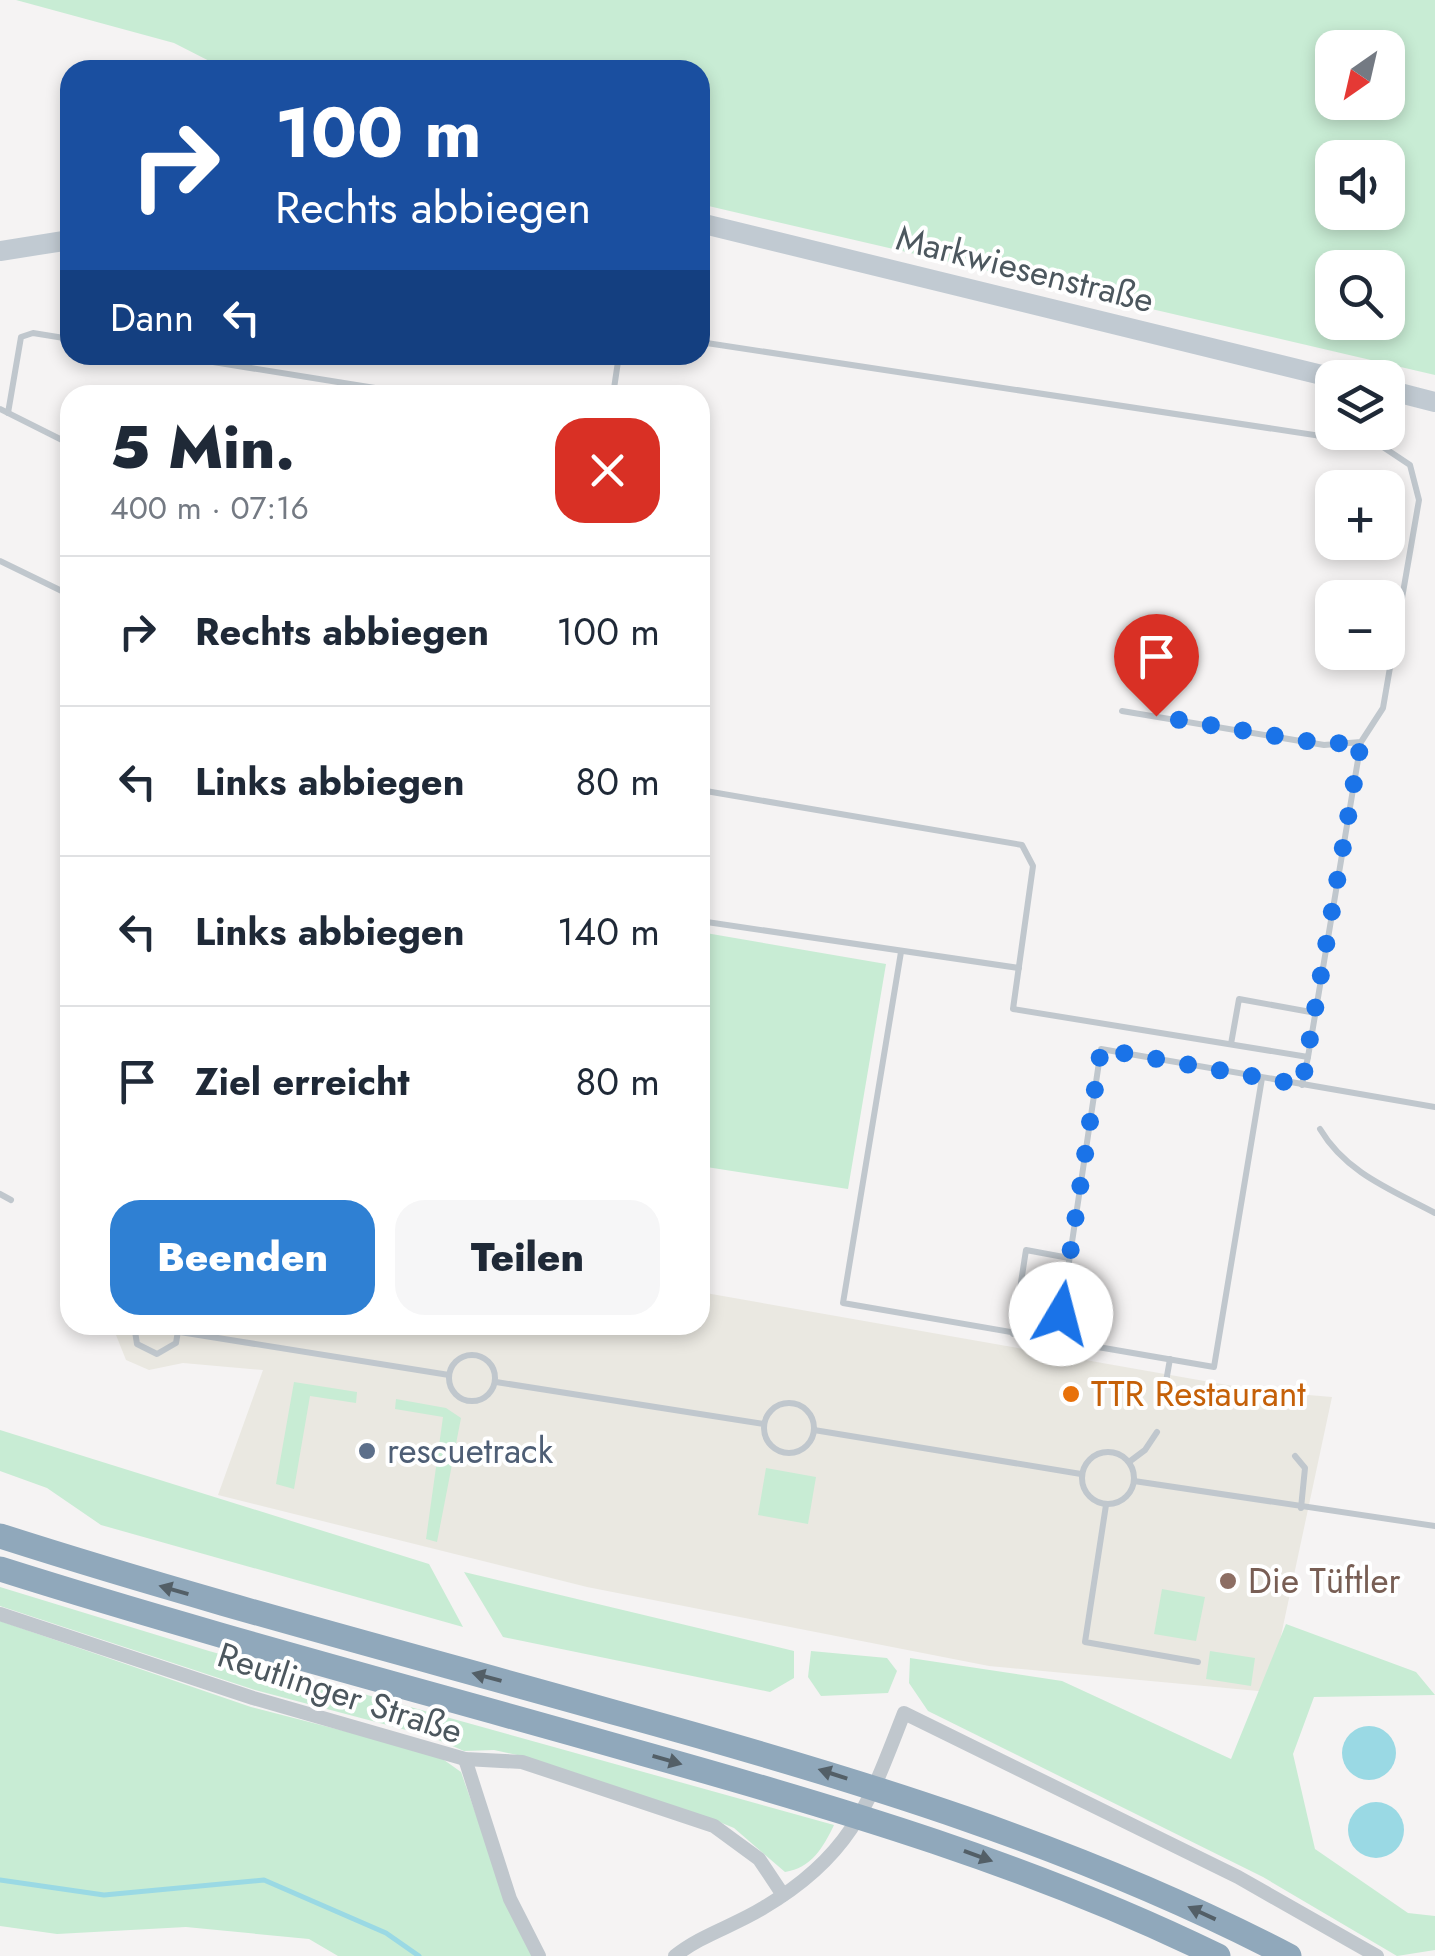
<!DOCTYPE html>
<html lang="de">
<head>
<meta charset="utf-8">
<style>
  :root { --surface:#fff; --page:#f6f6f7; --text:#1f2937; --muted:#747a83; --line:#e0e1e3; --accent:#2f80d3 }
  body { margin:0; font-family:Jost,sans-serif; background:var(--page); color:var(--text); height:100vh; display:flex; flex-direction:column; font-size:38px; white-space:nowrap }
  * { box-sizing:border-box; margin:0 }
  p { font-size:32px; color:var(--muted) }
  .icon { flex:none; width:55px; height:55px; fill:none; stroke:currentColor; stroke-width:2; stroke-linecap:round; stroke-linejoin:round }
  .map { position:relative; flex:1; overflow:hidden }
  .side { position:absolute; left:60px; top:385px; width:650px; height:950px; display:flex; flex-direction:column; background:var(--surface); border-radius:30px; box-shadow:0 5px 15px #0003 }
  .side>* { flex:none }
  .banner { position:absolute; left:60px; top:60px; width:650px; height:305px; border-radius:30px; box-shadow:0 5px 15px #0003; background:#1a4fa0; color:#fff; overflow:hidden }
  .needle { width:65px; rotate:214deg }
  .fabs { position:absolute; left:1315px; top:30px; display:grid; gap:20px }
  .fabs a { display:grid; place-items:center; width:90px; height:90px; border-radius:20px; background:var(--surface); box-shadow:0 5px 15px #0003; font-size:50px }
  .pin { position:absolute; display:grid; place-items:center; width:85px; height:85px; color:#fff; margin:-102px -42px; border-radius:50% 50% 50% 0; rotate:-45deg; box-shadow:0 0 10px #0007 }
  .pin .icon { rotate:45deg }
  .me { position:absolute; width:110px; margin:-55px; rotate:8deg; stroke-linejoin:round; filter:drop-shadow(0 0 8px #0008) }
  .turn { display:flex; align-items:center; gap:35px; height:210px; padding:0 50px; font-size:45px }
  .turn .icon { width:130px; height:130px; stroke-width:2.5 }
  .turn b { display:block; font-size:70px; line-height:85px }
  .then { display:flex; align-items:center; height:95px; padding:0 50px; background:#0003; gap:20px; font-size:38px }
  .round { display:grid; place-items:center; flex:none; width:105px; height:105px; border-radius:30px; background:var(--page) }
  .overview { display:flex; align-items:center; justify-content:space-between; height:170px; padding:0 50px }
  h1 { font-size:60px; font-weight:800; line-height:75px }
  .primary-button { display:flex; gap:20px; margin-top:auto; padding:20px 50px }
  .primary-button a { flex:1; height:115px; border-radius:30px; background:var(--accent); color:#fff; font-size:40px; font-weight:800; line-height:115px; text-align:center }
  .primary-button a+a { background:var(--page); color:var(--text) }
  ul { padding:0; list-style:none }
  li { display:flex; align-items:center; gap:30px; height:150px; padding:0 50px; border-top:2px solid var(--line) }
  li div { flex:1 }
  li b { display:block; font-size:38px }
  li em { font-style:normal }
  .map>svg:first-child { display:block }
  .commercial { fill:#eae8e1 }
  .green { fill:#c8ecd4; fill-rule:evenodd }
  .water { fill:#9ad9e4 }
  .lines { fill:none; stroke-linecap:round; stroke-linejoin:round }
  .stream { stroke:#9ad9e4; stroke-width:5 }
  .lane { stroke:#c0c7cd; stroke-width:6 }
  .street { stroke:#c0c7cd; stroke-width:14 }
  .secondary { stroke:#c1cad2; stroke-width:20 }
  .highway { stroke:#90a8bb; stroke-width:25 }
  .oneway { fill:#535f67 }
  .route { stroke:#1a73e8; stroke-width:18; stroke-dasharray:0 32.4 }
  .food-dot { fill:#e8710a; stroke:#fff; stroke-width:4 }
  .service-dot { fill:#5c6f8a; stroke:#fff; stroke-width:4 }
  .education-dot { fill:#8d6e63; stroke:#fff; stroke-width:4 }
  .labels { text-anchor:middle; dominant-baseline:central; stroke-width:8; stroke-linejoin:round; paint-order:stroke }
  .street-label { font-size:35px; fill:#4c575e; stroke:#fff }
  .food-label { font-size:35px; fill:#c56008; stroke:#fff; text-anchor:start }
  .service-label { font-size:35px; fill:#4e5e75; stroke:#fff; text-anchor:start }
  .education-label { font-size:35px; fill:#785e54; stroke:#fff; text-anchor:start }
</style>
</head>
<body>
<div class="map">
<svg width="1435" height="1956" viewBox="0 0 1435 1956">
  <rect width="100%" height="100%" fill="#f5f3f3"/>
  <!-- commercial -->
  <polygon class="commercial" points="700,1292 1261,1391 1332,1397 1269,1692 989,1666 587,1587 218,1495 263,1370 183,1363 149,1370 126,1360 116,1335 116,1325 700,1325"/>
  <!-- green -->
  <g class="green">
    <path d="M16 0H1435V375L700 204V70H227L174 43ZM1332 48H1388V102H1332ZM1332 158H1388V212H1332ZM1332 268H1388V322H1332Z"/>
    <polygon points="700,932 886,964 848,1189 700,1166"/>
    <polygon points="294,1382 357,1392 356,1403 310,1396 294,1489 276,1484"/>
    <polygon points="396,1399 446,1408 461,1418 437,1542 426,1539 443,1417 395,1409"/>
    <polygon points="0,1430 429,1564 463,1627 101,1525 47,1488 0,1471"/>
    <polygon points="766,1468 816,1477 808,1524 758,1515"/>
    <polygon points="464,1572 794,1651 794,1678 770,1692 503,1637"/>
    <path d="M0 1587 209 1651 834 1825C823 1848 811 1868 785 1872L734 1828 717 1821 522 1756 494 1750 464 1751 429 1736 255 1690 0 1606Z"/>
    <polygon points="1162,1589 1205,1597 1196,1641 1154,1634"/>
    <polygon points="0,1621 251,1707 437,1755 461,1772 505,1897 532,1956 338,1956 309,1939 186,1927 57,1934 0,1926"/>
    <polygon points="1286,1624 1416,1672 1435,1695 1314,1697 1293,1754 1315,1849 1408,1913 1435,1916 1435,1950 1397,1956 1263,1877 928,1711 909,1683 910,1658 1062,1681 1231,1759"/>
    <polygon points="811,1651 887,1658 897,1671 888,1693 821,1696 808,1677"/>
    <polygon points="1210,1651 1255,1658 1251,1686 1206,1679"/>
  </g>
  <!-- water -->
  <g class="water">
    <circle cx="1369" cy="1753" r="27"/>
    <circle cx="1376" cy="1830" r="28"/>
  </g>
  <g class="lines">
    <!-- stream -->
    <polyline class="stream" points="0,1880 104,1895 264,1880 386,1933 419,1956"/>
    <!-- lane -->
    <g class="lane">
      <polyline points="700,342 1380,445 1410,465 1419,500 1383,708 1361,742 1324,745 1122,711"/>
      <polyline points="170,355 375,388 374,395"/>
      <polyline points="613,395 619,355"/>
      <polyline points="0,409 70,444"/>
      <polyline points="8,413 21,337 33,333 70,339"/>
      <polyline points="0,561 70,595"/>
      <polyline points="700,790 1022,845 1033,866 1013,1009 1308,1057 1361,742"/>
      <polyline points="700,921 1019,968"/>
      <polyline points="901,952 843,1303 1214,1367 1262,1078"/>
      <polyline points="1231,1044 1239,999 1316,1013"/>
      <polyline points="1302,1085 1308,1057"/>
      <path d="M1320 1129C1346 1173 1392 1190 1435 1213"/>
      <polyline points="0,1194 11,1200"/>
      <polyline points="134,1325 137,1344 157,1354 176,1343 179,1325"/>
      <polyline points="180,1332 449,1375"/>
      <polyline points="1013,1334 1026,1250 1069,1258"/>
      <polyline points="1057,1342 1101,1049 1435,1107"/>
      <circle cx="472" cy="1378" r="23"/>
      <polyline points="496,1382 764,1424"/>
      <polyline points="1164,1393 1170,1359"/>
      <circle cx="789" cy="1428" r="25"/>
      <polyline points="814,1430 1081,1474"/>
      <circle cx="1108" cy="1478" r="26"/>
      <polyline points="1295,1456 1305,1468 1301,1508"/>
      <polyline points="1129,1462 1145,1450 1157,1432"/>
      <polyline points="1134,1481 1435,1526"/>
      <polyline points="1106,1505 1085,1642 1198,1662"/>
    </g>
    <!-- street -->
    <g class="street">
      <polyline points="0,1614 253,1698 465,1759 522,1762 714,1826 759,1859 783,1895"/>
      <polyline points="465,1759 510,1899 539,1956"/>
      <path d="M675 1956C701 1935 734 1926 763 1908 852 1856 869 1803 904 1713L1238 1877 1377 1956"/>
    </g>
    <!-- secondary -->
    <g class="secondary">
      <polyline points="700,223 1334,378"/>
      <polyline points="0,251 70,240"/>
      <polyline points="1388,390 1435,402"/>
    </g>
    <!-- highway -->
    <g class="highway">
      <path d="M0 1536C206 1602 415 1656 624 1715 853 1778 1078 1846 1289 1956"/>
      <path d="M0 1569C212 1636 427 1692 641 1753 838 1808 1034 1866 1218 1956"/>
    </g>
  </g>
  <!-- one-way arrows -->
  <defs><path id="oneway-solid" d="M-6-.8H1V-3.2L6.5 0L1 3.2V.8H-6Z" transform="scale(2.5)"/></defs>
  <g class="oneway">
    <use href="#oneway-solid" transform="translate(174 1590) rotate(-164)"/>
    <use href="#oneway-solid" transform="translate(487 1677) rotate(-165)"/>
    <use href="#oneway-solid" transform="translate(667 1760) rotate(16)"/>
    <use href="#oneway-solid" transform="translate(833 1774) rotate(-162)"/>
    <use href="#oneway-solid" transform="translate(978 1856) rotate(20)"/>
    <use href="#oneway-solid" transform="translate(1202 1913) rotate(-155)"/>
  </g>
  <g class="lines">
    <!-- route -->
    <polyline class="route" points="1061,1314 1101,1049 1302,1085 1361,742 1324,744 1156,716"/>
  </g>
  <!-- markers -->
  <circle class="food-dot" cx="1071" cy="1394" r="10"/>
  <circle class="service-dot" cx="367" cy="1451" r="10"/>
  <circle class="education-dot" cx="1228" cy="1581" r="10"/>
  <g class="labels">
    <!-- street labels -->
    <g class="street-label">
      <text transform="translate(1025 269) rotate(14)">Markwiesenstraße</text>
      <text transform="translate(340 1693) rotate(18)">Reutlinger Straße</text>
    </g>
    <!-- food labels -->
    <g class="food-label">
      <text x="1091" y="1394">TTR Restaurant</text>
    </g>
    <!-- service labels -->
    <g class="service-label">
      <text x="387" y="1451">rescuetrack</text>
    </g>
    <!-- education labels -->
    <g class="education-label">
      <text x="1248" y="1581">Die Tüftler</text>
    </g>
  </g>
</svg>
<div class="fabs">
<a><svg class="needle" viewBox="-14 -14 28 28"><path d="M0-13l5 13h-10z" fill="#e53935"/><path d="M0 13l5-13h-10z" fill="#747a83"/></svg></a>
<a><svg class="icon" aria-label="sound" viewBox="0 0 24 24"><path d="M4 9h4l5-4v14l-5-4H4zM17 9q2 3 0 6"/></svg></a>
<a><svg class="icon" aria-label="search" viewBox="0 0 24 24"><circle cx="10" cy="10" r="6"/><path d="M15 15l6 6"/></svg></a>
<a><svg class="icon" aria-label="layers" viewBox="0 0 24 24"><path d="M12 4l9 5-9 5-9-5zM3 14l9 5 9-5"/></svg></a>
<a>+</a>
<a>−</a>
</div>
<div class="pin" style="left:1156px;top:716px;background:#d93025"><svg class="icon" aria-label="arrive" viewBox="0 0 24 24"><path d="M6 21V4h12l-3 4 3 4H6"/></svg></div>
<svg class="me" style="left:1061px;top:1314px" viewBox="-20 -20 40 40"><circle r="19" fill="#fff"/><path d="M0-13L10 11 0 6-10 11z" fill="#1a73e8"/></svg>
<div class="banner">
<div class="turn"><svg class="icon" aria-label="right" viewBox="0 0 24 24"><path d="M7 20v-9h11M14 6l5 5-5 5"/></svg><div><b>100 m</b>Rechts abbiegen</div></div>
<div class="then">Dann<svg class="icon" aria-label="left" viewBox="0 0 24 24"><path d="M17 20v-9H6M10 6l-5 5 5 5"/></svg></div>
</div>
<section class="side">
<div class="overview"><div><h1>5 Min.</h1><p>400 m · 07:16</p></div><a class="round" style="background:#d93025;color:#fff"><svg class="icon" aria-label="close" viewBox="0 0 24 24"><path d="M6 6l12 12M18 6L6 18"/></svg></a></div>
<ul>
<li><svg class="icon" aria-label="right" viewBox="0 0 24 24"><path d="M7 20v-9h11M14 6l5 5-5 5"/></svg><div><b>Rechts abbiegen</b></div><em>100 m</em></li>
<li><svg class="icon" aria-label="left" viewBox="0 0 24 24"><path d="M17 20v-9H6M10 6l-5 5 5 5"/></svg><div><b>Links abbiegen</b></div><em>80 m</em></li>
<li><svg class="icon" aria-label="left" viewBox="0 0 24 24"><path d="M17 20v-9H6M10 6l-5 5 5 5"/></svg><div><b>Links abbiegen</b></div><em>140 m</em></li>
<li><svg class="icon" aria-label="arrive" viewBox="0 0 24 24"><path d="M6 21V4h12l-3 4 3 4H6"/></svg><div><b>Ziel erreicht</b></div><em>80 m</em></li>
</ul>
<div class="primary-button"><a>Beenden</a><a>Teilen</a></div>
</section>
</div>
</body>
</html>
